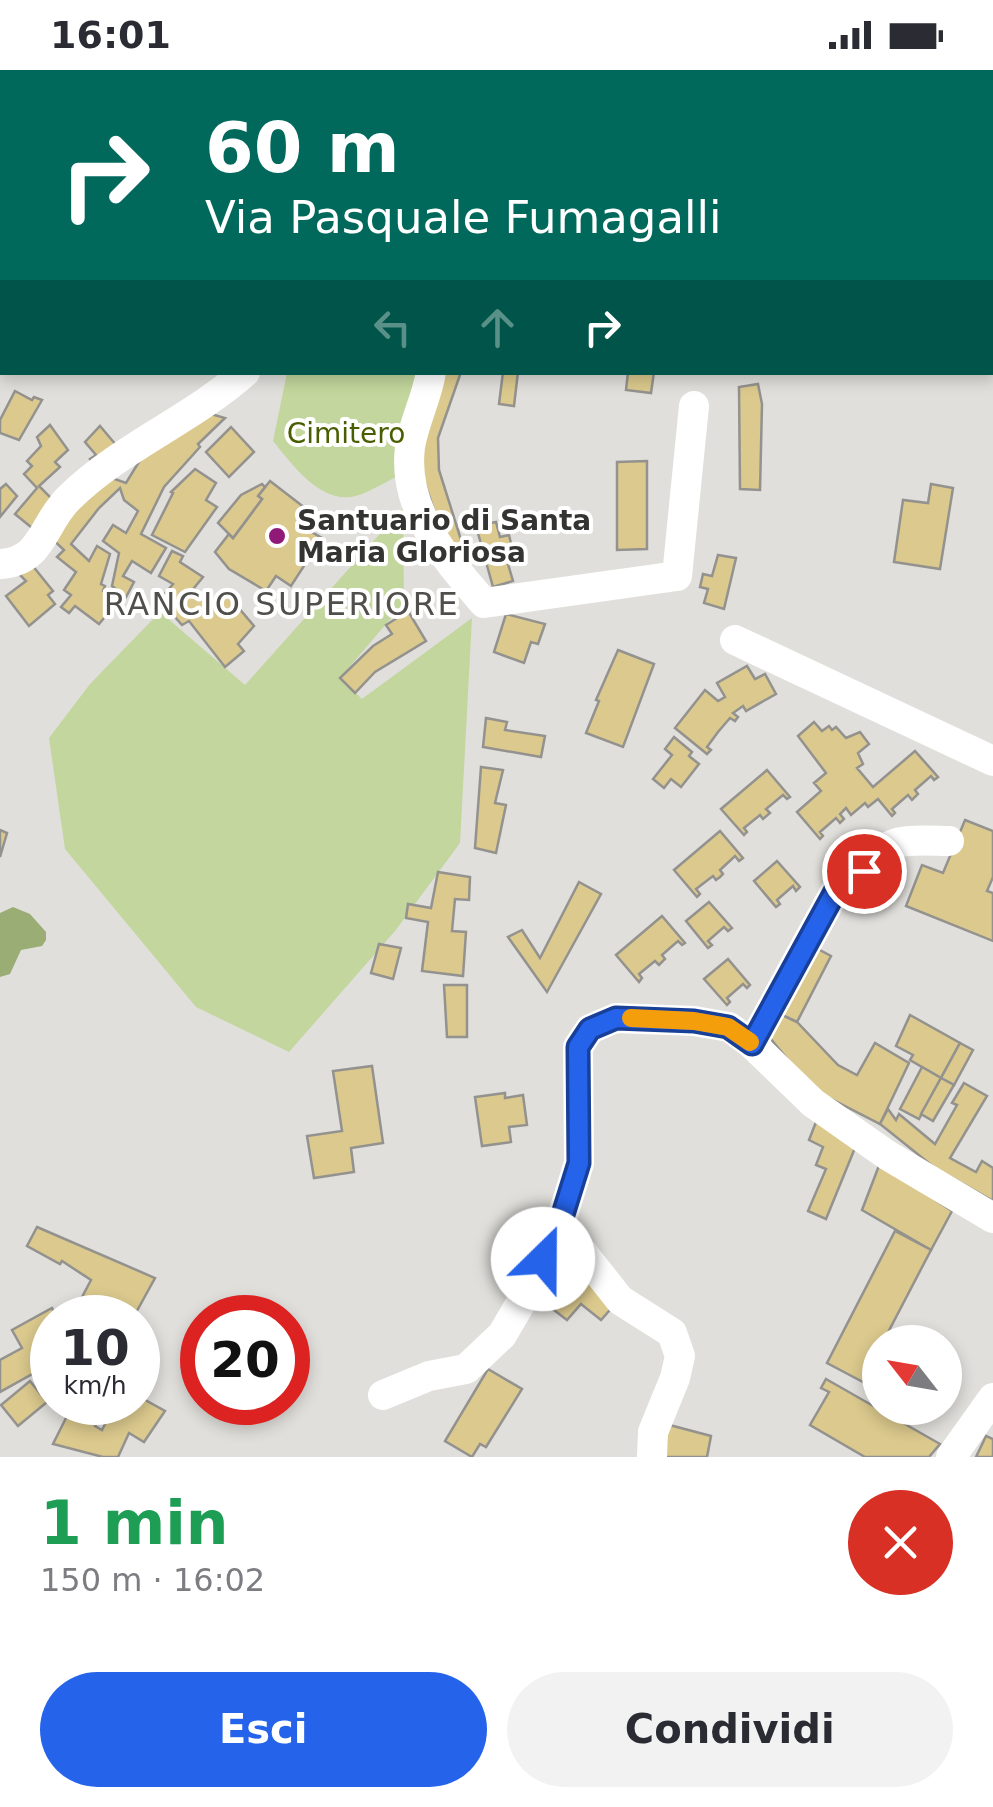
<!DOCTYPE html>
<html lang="it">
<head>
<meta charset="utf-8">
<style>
  :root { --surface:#fff; --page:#f2f2f3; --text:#2b2b33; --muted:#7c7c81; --accent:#2563eb }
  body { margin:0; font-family:"DejaVu Sans",sans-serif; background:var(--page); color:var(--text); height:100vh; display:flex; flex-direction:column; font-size:38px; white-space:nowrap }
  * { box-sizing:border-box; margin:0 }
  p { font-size:32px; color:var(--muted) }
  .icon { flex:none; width:55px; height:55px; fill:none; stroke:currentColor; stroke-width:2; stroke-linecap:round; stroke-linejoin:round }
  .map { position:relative; height:1387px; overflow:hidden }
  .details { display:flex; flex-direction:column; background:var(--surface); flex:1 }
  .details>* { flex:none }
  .top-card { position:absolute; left:0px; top:0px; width:995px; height:305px; box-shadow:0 5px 15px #0003; background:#00695c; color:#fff; overflow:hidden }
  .needle { width:65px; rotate:301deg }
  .tools { position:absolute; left:862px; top:1255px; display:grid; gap:20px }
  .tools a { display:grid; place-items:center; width:100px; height:100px; border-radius:50%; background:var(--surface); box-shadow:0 5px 15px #0003; font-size:50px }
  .speed { position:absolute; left:30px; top:1225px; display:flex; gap:20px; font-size:50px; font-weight:700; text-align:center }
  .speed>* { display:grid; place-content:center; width:130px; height:130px; border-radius:50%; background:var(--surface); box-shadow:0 5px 15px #0003; line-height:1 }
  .speed small { font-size:25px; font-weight:400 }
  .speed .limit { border:15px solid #d22; background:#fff; color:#111 }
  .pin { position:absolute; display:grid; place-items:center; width:85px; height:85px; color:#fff; margin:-42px; border:5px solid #fff; border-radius:50%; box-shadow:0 2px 10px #0007 }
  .me { position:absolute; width:110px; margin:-55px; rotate:23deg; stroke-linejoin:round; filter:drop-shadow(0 0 8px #0008) }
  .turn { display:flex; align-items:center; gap:35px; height:210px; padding:0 40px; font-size:45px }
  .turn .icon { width:130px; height:130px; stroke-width:2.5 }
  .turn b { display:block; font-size:70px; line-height:85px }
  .lanes { display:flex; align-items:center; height:95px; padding:0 40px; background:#0003; justify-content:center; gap:50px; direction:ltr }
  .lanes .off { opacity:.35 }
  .round { display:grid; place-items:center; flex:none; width:105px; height:105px; border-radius:52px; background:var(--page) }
  .overview { display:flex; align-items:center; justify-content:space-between; height:170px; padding:0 40px }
  h1 { font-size:60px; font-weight:800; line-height:75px; color:#1e9e55 }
  .cta { display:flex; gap:20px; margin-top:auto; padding:20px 40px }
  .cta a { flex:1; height:115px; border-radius:60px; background:var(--accent); color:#fff; font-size:40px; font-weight:800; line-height:115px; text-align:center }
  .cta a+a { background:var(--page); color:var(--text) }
  .status { display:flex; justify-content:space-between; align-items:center; height:70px; padding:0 50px; background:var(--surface); direction:ltr }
  .status svg { height:28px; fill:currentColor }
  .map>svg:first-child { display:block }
  .green { fill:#c2d69d }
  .forest { fill:#9aad74 }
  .building { fill:#dbc98d; stroke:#93928e; stroke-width:2.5 }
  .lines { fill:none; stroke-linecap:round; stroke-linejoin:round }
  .minor { stroke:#fff; stroke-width:30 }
  .route-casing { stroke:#184099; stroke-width:25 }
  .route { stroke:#2563eb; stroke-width:18 }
  .slow { stroke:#f59e0b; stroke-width:18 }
  .poi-dot { fill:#911a78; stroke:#fff; stroke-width:4 }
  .labels { text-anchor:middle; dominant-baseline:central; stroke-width:8; stroke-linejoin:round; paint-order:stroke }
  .park-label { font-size:28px; fill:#495e00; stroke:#fff }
  .poi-label { font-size:28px; font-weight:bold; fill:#343433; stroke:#fff; text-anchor:start }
  .quarter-label { font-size:32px; letter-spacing:2.5px; fill:#504f4c; stroke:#fff }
</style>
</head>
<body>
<div class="status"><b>16:01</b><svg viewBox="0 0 49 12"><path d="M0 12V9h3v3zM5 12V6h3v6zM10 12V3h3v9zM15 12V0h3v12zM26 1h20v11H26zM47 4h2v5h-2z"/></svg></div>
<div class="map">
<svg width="993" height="1387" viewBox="0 0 993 1387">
  <rect width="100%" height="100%" fill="#e0dfdb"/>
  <!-- green -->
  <g class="green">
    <path d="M287 303H423L396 407C383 413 365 425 351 427 318 431 291 393 273 371Z"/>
    <polygon points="403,438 404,533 340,608 362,629 472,548 460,773 395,861 289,982 196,937 65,779 49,668 90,614 160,542 245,615"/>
  </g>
  <!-- forest -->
  <polygon class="forest" points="13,837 30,844 46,862 46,870 42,876 21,880 10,904 0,907 0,843"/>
  <!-- building -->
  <g class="building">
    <polygon points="728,0 922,0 921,2"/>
    <polygon points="441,302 461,302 438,368 439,400 463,476 447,480 417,389"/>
    <polygon points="503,302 518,302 514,336 499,334"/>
    <polygon points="628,302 654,302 651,323 626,320"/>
    <polygon points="758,314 762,334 760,420 740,419 739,317"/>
    <polygon points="15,321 32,330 34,327 42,330 19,370 0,363 0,350"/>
    <polygon points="211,344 225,348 198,374 200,377 164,417 141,464 166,478 151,503 132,491 123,506 134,512 126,527 112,516 119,483 103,471 113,455 126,463 138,441 124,430 120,418 99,438 71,474 89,491 97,476 110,484 101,514 105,516 103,521 118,531 99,554 75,536 69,543 61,537 71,525 64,520 76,502 57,487 64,480 46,463 106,406 126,413 145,382"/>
    <polygon points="50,355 68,380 55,392 60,397 39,416 58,435 37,462 15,444 37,418 24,404 32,396 27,391 41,376 37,367"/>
    <polygon points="100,356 122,382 99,400 90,389 96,385 85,372"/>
    <polygon points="231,357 254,382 229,407 206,382"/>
    <polygon points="647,391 647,479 617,480 617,392"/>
    <polygon points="195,399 216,413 206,430 217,437 185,482 152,465 173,423 171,422"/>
    <polygon points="270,411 318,448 310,461 322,468 291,516 276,506 266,521 229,499 215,482 229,464 233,468 262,429 258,426"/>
    <polygon points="6,414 17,426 0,447 0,419"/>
    <polygon points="262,414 265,417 258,426 262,429 233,468 218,453 241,425"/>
    <polygon points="931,414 953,418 940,499 894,492 903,430 928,433"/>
    <polygon points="496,452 500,467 509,465 513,482 505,484 513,511 493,517 476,456"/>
    <polygon points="172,481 183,486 180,492 203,507 194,518 209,536 226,523 254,556 238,574 244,581 225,597 189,551 182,555 167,538 169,536 162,527 173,514 159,506"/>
    <polygon points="718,485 736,488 724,539 704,533 708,519 700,517 703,504 712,506"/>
    <polygon points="32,495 53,521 48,525 55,534 29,556 6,526 26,511 20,505"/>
    <polygon points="408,541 426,571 375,602 355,623 340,608 373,576 392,564 386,555"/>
    <polygon points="506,544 545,554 538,574 531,572 524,593 494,582"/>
    <polygon points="618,580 654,594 623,677 586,663 599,631 596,630"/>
    <polygon points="747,596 755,609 765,604 776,624 746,641 743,636 733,643 738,647 735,651 730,648 718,662 707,677 711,680 707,684 675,658 705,620 718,631 725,627 717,613"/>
    <polygon points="486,648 507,652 505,660 545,666 541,687 483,677"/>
    <polygon points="814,652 822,661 829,656 832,660 836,657 846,668 860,662 869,674 858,683 863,694 857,698 873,717 915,681 938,707 934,710 931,706 915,720 918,724 912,730 908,725 892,739 895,743 892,746 878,729 868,737 865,733 851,745 846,738 840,744 844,749 840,753 836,748 820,762 823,766 820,769 797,742 821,721 814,713 826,703 798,666"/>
    <polygon points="674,667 692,682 689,686 699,694 681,717 671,709 664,718 653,709 672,685 665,679"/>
    <polygon points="481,697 503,700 495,733 506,735 496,783 475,778"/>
    <polygon points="767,700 790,727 787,729 783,725 766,739 770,743 763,749 760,745 744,758 747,762 744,765 721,739"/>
    <polygon points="965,750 993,761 993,807 987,821 993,823 993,871 906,836 922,795 943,803"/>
    <polygon points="0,760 7,763 0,787"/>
    <polygon points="720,761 743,788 739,791 735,786 720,800 723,804 720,807 716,810 713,806 696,819 700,824 697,827 674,800"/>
    <polygon points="777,791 800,817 796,821 793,816 777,830 780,834 776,837 754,811"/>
    <polygon points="438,802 470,807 469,830 455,829 452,861 466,862 463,906 422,901 428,852 406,848 408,834 431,838"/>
    <polygon points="579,812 601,824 547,922 508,867 522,860 540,888"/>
    <polygon points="709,832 732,858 728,861 724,857 708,871 712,875 708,878 686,851"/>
    <polygon points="662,846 685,873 682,875 678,871 662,885 665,889 659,895 655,891 639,904 642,908 639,912 616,885"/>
    <polygon points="379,874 401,878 393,909 371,903"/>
    <polygon points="816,878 831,886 797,952 782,945"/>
    <polygon points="728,889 750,915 747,918 743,914 727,928 730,932 727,935 704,909"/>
    <polygon points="444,915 467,915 467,967 447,967"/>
    <polygon points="782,945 797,952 838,995 857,1005 875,973 909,993 880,1054 812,1019 770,968"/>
    <polygon points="910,945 960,973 941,1008 910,990 913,985 896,976"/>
    <polygon points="960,973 973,980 954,1015 941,1008"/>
    <polygon points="372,996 383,1073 351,1078 354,1102 314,1108 307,1066 342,1061 333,1001"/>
    <polygon points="922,997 941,1008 919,1049 900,1039"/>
    <polygon points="941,1008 954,1015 933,1051 921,1044"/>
    <polygon points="964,1013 987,1026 950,1088 976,1102 982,1091 993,1098 993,1131 935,1098 880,1054 888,1039 896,1050 899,1044 935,1074 957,1035 952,1033"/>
    <polygon points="505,1023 505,1028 523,1025 527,1055 509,1057 511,1072 482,1076 475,1027"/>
    <polygon points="818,1047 857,1073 826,1149 808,1141 826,1099 816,1095 823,1077 809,1070"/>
    <polygon points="880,1093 952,1141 931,1180 862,1140"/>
    <polygon points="37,1157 155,1208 133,1248 72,1246 91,1210 62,1191 60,1194 27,1176"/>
    <polygon points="895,1161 931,1180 883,1272 880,1272 863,1312 827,1293"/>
    <polygon points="560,1175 616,1233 601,1250 581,1234 567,1250 550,1237 561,1225 551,1216 545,1226 535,1221"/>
    <polygon points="52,1238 57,1248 52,1248 52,1293 0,1322 0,1290 22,1278 12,1260"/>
    <polygon points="488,1299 522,1319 486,1377 480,1374 472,1387 445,1371"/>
    <polygon points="826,1309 940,1374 929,1387 865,1387 810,1355 829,1322 821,1318"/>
    <polygon points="30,1311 47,1332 18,1356 1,1335"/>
    <polygon points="138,1326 165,1341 144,1372 129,1363 118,1387 103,1387 53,1374 74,1332 108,1332 95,1356 102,1360 110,1344 117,1347 123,1336 119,1332 138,1332"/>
    <polygon points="662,1353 711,1366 707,1387 661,1387"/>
    <polygon points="986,1366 993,1369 993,1387 976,1387"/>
  </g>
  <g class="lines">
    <!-- minor -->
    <g class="minor">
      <polyline points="332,0 338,2"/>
      <path d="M431 302C427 328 414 351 410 377 402 440 446 489 484 533L677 506 694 336"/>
      <path d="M0 494C43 492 42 454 69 428 121 377 191 350 245 302"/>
      <polyline points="735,570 993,691"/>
      <path d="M752 974 842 809C869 799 863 797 882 780 898 767 929 771 949 771"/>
      <polyline points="560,1154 620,1230 672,1263 680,1286 675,1308 653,1362 652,1387"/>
      <polyline points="383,1325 429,1306 466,1299 502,1265 526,1224 560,1154 579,1093 578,977 590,959 616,948 694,951 729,957 752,974 813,1033 887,1085 993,1148"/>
      <polyline points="951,1387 993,1328"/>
    </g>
  </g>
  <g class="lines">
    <defs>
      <polyline id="route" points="543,1189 560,1154 579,1093 578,977 590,959 616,948 694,951 728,957 752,974 842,809 864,801"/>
    </defs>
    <!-- route casing -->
    <use href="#route" class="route-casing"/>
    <!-- route -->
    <use href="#route" class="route"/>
    <!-- slow -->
    <polyline class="slow" points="631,948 694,951 728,957 750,972"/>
  </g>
  <!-- markers -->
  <circle class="poi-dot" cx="277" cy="466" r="10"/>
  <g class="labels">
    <!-- park labels -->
    <g class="park-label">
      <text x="346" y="363">Cimitero</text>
    </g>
    <!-- poi labels -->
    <g class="poi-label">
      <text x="297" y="450">Santuario di Santa<tspan x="297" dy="32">Maria Gloriosa</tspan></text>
    </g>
    <!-- quarter labels -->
    <g class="quarter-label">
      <text x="282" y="534">RANCIO SUPERIORE</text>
    </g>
  </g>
</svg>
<div class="tools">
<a><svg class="needle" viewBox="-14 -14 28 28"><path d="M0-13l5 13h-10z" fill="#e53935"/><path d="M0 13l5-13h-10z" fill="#7c7c81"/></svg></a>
</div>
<div class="speed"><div>10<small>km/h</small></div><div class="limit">20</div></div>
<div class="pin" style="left:864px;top:801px;background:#d93025"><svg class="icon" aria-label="arrive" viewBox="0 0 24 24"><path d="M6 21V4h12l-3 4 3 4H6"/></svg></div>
<svg class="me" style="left:543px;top:1189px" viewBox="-20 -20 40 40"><circle r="19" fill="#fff"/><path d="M0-13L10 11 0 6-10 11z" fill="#2563eb"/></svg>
<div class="top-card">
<div class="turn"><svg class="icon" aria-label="right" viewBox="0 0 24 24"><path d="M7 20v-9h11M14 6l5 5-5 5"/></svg><div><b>60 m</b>Via Pasquale Fumagalli</div></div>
<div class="lanes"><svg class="icon off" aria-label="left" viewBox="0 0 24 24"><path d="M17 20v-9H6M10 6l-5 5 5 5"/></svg><svg class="icon off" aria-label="ahead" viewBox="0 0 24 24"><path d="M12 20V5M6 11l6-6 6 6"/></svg><svg class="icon" aria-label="right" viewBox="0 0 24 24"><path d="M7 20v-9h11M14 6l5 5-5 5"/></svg></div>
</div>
</div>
<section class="details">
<div class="overview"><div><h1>1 min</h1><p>150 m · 16:02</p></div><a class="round" style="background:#d93025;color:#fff"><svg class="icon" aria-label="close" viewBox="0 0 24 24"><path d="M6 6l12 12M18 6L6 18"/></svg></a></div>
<div class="cta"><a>Esci</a><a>Condividi</a></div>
</section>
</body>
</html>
